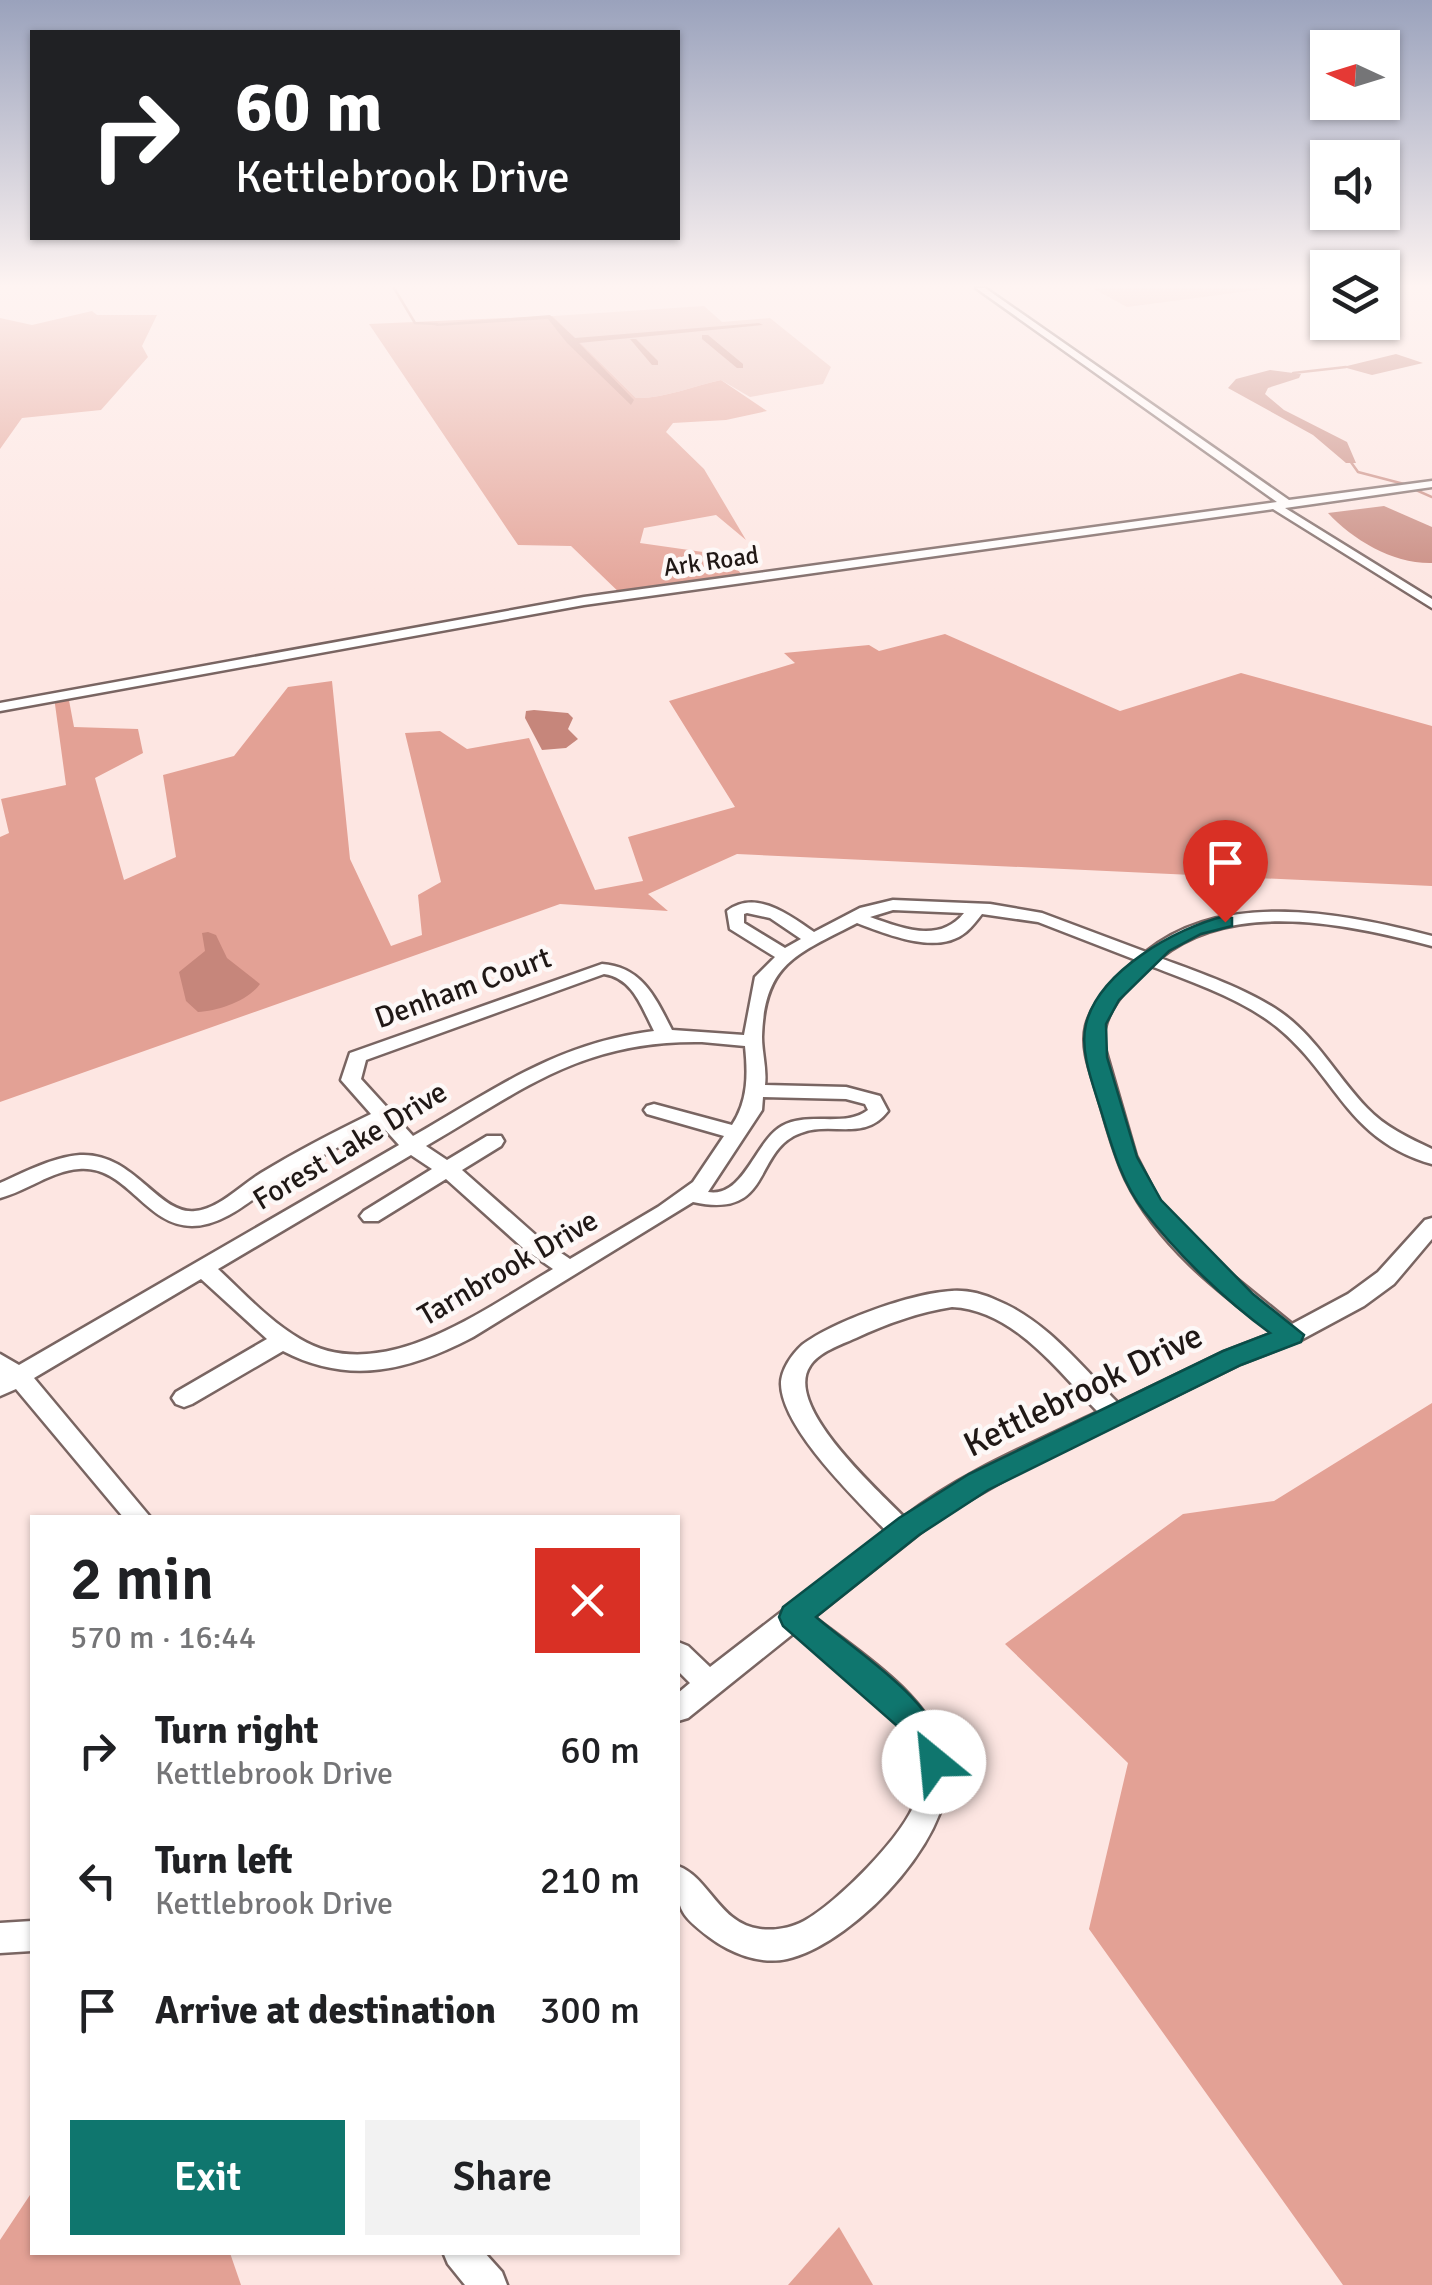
<!DOCTYPE html>
<html lang="en">
<head>
<meta charset="utf-8">
<style>
  :root { --surface:#fff; --page:#f2f2f2; --text:#202124; --muted:#757577; --accent:#0f766e }
  body { margin:0; font-family:Signika,sans-serif; background:var(--page); color:var(--text); height:100vh; display:flex; flex-direction:column; font-size:38px; white-space:nowrap }
  * { box-sizing:border-box; margin:0 }
  p { font-size:32px; color:var(--muted) }
  .icon { flex:none; width:55px; height:55px; fill:none; stroke:currentColor; stroke-width:2; stroke-linecap:round; stroke-linejoin:round }
  .map { position:relative; flex:1; overflow:hidden }
  .drawer { position:absolute; left:30px; top:1515px; width:650px; height:740px; display:flex; flex-direction:column; background:var(--surface); border-radius:0px; box-shadow:0 2px 8px #0004 }
  .drawer>* { flex:none }
  .top-card { position:absolute; left:30px; top:30px; width:650px; height:210px; border-radius:0px; box-shadow:0 2px 8px #0004; background:#202124; color:#fff; overflow:hidden }
  .needle { width:65px; rotate:274deg }
  .fabs { position:absolute; left:1310px; top:30px; display:grid; gap:20px }
  .fabs a { display:grid; place-items:center; width:90px; height:90px; border-radius:0px; background:var(--surface); box-shadow:0 2px 8px #0004; font-size:50px }
  .pin { position:absolute; display:grid; place-items:center; width:85px; height:85px; color:#fff; margin:-102px -42px; border-radius:50% 50% 50% 0; rotate:-45deg; box-shadow:0 0 10px #0007 }
  .pin .icon { rotate:45deg }
  .me { position:absolute; width:110px; margin:-55px; rotate:332deg; stroke-linejoin:round; filter:drop-shadow(0 0 8px #0008) }
  .turn { display:flex; align-items:center; gap:35px; height:210px; padding:0 40px; font-size:45px }
  .turn .icon { width:130px; height:130px; stroke-width:2.5 }
  .turn b { display:block; font-size:70px; line-height:85px }
  .round { display:grid; place-items:center; flex:none; width:105px; height:105px; border-radius:0px; background:var(--page) }
  .headline { display:flex; align-items:center; justify-content:space-between; height:170px; padding:0 40px }
  h1 { font-size:60px; font-weight:600; line-height:75px }
  .action { display:flex; gap:20px; margin-top:auto; padding:20px 40px }
  .action a { flex:1; height:115px; border-radius:0px; background:var(--accent); color:#fff; font-size:40px; font-weight:600; line-height:115px; text-align:center }
  .action a+a { background:var(--page); color:var(--text) }
  ul { padding:0; list-style:none }
  li { display:flex; align-items:center; gap:30px; height:130px; padding:0 40px }
  li div { flex:1 }
  li b { display:block; font-size:38px }
  li em { font-style:normal }
  .map>svg:first-child { display:block }
  .green { fill:#eabcb3 }
  .forest { fill:#e3a195 }
  .water { fill:#c6867b }
  .lines { fill:none; stroke-linecap:round; stroke-linejoin:round }
  .stream { stroke:#c6867b; stroke-width:2.5 }
  .canal { fill:#c6867b; fill-rule:evenodd }
  .street-casing { stroke:#796562; stroke-width:5 }
  .street { fill:#fff; fill-rule:evenodd }
  .route { fill:#0f766e; stroke:#0a4d48; stroke-width:2.5 }
  .labels { text-anchor:middle; dominant-baseline:central; stroke-width:9; stroke-linejoin:round; paint-order:stroke }
  .far-street-label { font-size:25px; fill:#201816; stroke:#fdf8f7 }
  .street-label { font-size:30px; fill:#201816; stroke:#fdf8f7 }
  .near-street-label { font-size:35px; fill:#201816; stroke:#fdf8f7 }
</style>
</head>
<body>
<div class="map">
<svg width="1432" height="2285" viewBox="0 0 1432 2285">
  <rect width="100%" height="100%" fill="#fde6e2"/>
  <!-- green -->
  <g class="green">
    <polygon points="1103,288 1272,288 1127,307 1094,289"/>
    <path d="M704 306 722 322 770 318 831 367 823 384 750 397 721 380C693 386 663 399 636 398L553 316Z"/>
  </g>
  <!-- forest -->
  <g class="forest">
    <polygon points="92,311 97,315 157,315 142,346 148,357 101,410 22,418 0,449 0,318 32,325"/>
    <path d="M553 316 636 398C663 399 693 386 721 380L767 411 726 420 673 423 666 432 704 469 746 540 716 515 644 528 640 543 724 555 747 580 625 598 571 546 518 545 369 324Z"/>
    <polygon points="945,634 1120,711 1241,673 1432,726 1432,886 737,854 648,894 668,911 560,904 0,1102 0,837 9,833 1,799 66,785 54,697 68,695 74,727 138,729 143,753 95,778 124,880 176,857 163,775 234,756 288,687 332,681 350,859 391,946 422,935 418,895 441,882 405,733 440,731 467,749 529,738 595,890 643,881 628,837 735,807 669,701 795,663 784,653 869,645 879,651"/>
    <polygon points="1432,1403 1432,2285 1343,2285 1089,1929 1128,1763 1005,1644 1183,1514 1274,1501"/>
    <polygon points="32,2192 32,2252 230,2253 241,2285 0,2285 0,2240"/>
    <polygon points="839,2227 873,2285 788,2285"/>
  </g>
  <!-- water -->
  <g class="water">
    <polygon points="1396,354 1423,363 1372,375 1343,367"/>
    <polygon points="1270,370 1301,374 1299,378 1268,388 1265,394 1284,410 1347,442 1356,463 1346,463 1313,435 1228,388 1236,379"/>
    <path d="M1384 506 1432 527V563C1393 564 1353 540 1328 513Z"/>
    <polygon points="534,710 568,713 573,718 568,729 578,739 566,748 542,750 525,718 526,711"/>
    <path d="M208 932 216 935 227 958 260 984C248 1001 218 1011 198 1012L186 1001 179 972 205 951 202 933Z"/>
  </g>
  <g class="lines">
    <!-- stream -->
    <g class="stream">
      <polyline points="394,288 415,323 437,324"/>
      <polyline points="1293,373 1346,367"/>
      <polyline points="1348,458 1358,472 1404,484"/>
      <polyline points="1416,490 1432,497"/>
    </g>
    <!-- canal -->
    <g class="canal">
      <polygon points="550,315 575,338 759,323 763,325 579,343 634,400 631,405 567,343 548,319 437,326 433,324"/>
      <polygon points="702,335 708,335 743,364 743,368 737,368 702,339"/>
      <polygon points="630,339 636,339 658,361 658,365 652,365"/>
    </g>
    <defs>
      <g id="street">
        <polygon points="976,288 985,288 1289,500 1432,481 1432,487 1285,508 1432,599 1432,608 1273,509 584,605 0,711 0,703 584,597 1277,502"/>
        <path d="M893 900 990 904 1042 913 1146 952C1223 889 1344 913 1432 936V946C1349 925 1234 898 1160 958 1200 973 1260 993 1292 1021 1322 1047 1340 1080 1367 1108 1385 1127 1409 1138 1432 1149V1164C1347 1140 1337 1076 1277 1027 1242 999 1192 982 1151 966 1128 988 1104 1008 1103 1042L1136 1156 1160 1203 1216 1262 1292 1324 1348 1294 1378 1272 1425 1220 1432 1218V1239L1394 1284 1364 1306 1299 1341 1240 1364 1011 1476 940 1517 814 1617C860 1653 926 1693 945 1752 968 1826 855 1944 787 1959 760 1965 730 1953 709 1937 675 1911 678 1907 678 1866 709 1877 719 1924 760 1929 774 1931 791 1928 804 1921 837 1903 904 1836 916 1800 921 1786 922 1769 917 1755 904 1710 831 1662 794 1633L688 1718 678 1721V1693L690 1683 678 1671V1642L688 1646 710 1667 886 1531C856 1499 782 1429 781 1384 781 1370 792 1354 802 1345 834 1321 912 1293 952 1291 967 1290 983 1294 996 1300 1046 1320 1081 1366 1118 1403L1224 1352 1273 1333C1217 1291 1157 1244 1126 1180 1114 1155 1107 1127 1099 1100 1093 1077 1080 1051 1086 1026 1093 999 1117 979 1136 960L1038 922 982 914C977 920 972 927 966 932 938 956 886 934 857 923 798 954 764 962 762 1037 762 1053 767 1069 765 1085L846 1087 880 1096 888 1111C865 1142 831 1121 801 1133 752 1150 774 1220 693 1202L473 1337C410 1370 350 1386 283 1351L192 1404 184 1407 176 1404 172 1398 176 1392 267 1339 201 1279 34 1378 151 1518H124L16 1389 0 1396V1354L19 1365 399 1145 381 1125C349 1141 317 1158 286 1176 258 1193 227 1226 192 1226 145 1226 127 1165 79 1169 51 1171 27 1191 0 1198V1183C25 1172 53 1157 80 1155 134 1152 158 1215 195 1211 219 1209 241 1185 261 1173 297 1151 334 1132 371 1114L341 1080 350 1053 602 964C642 967 655 997 672 1030L744 1035 755 977 775 957 730 929 727 911C756 889 789 915 814 932L860 908ZM893 910 964 913C939 944 902 928 870 917ZM747 913 770 918 801 939 785 948 744 923V914ZM604 974C633 978 642 1008 654 1031 557 1043 495 1089 413 1136L361 1079 366 1060ZM702 1042 745 1046C748 1075 748 1101 732 1125L654 1104 647 1106 644 1110 647 1114 724 1136 693 1182 658 1207 570 1259 539 1238 462 1170 501 1146 504 1141 501 1136H487L447 1160 426 1146C524 1089 582 1040 702 1042ZM763 1097 846 1099 865 1104 868 1110C845 1128 809 1111 782 1126 755 1141 744 1198 708 1192L762 1110ZM411 1155 432 1169 364 1211 360 1216 364 1221H378L446 1179 523 1248 553 1269C484 1309 381 1388 300 1339 269 1321 244 1293 218 1269ZM952 1307C1014 1310 1058 1371 1098 1412 1032 1444 962 1472 904 1517 878 1490 783 1406 810 1366 819 1352 840 1345 856 1338 886 1324 919 1312 952 1307Z"/>
        <polygon points="32,1921 32,1951 0,1953 0,1923"/>
        <polygon points="443,2252 484,2252 502,2272 507,2285 465,2285 448,2264"/>
      </g>
    </defs>
    <!-- street casing -->
    <use href="#street" class="street-casing"/>
    <!-- street -->
    <use href="#street" class="street"/>
  </g>
  <!-- sky -->
  <linearGradient id="sky" x2="0" y2="1"><stop stop-color="#9aa2bc"/><stop offset="0.47" stop-color="#fef4f2"/><stop offset="1" stop-color="#fef4f2" stop-opacity="0"/></linearGradient>
  <rect width="1432" height="608" fill="url(#sky)"/>
  <!-- route -->
  <path class="route" d="M1225 916 1232 918V926L1201 934 1169 951 1119 1000 1106 1024 1107 1057 1137 1157 1161 1200 1253 1294 1304 1335 1301 1342 1241 1365 988 1490 919 1535 816 1617C863 1657 935 1699 950 1762L945 1773 934 1777 922 1773 915 1752 896 1725 783 1626 779 1617 783 1607 899 1518 969 1474 1223 1351 1270 1333C1225 1300 1179 1256 1144 1211 1122 1183 1112 1147 1102 1114 1094 1087 1079 1052 1086 1024 1099 971 1176 928 1225 916Z"/>
  <g class="labels">
    <!-- far-street labels -->
    <g class="far-street-label">
      <text transform="translate(711 561) rotate(-8)">Ark Road</text>
    </g>
    <!-- street labels -->
    <g class="street-label">
      <text transform="translate(463 988) rotate(-20)">Denham Court</text>
      <text transform="translate(350 1146) rotate(-31)">Forest Lake Drive</text>
      <text transform="translate(508 1268) rotate(-30)">Tarnbrook Drive</text>
    </g>
    <!-- near-street labels -->
    <g class="near-street-label">
      <text transform="translate(1083 1390) rotate(-26)">Kettlebrook Drive</text>
    </g>
  </g>
</svg>
<div class="fabs">
<a><svg class="needle" viewBox="-14 -14 28 28"><path d="M0-13l5 13h-10z" fill="#e53935"/><path d="M0 13l5-13h-10z" fill="#757577"/></svg></a>
<a><svg class="icon" aria-label="sound" viewBox="0 0 24 24"><path d="M4 9h4l5-4v14l-5-4H4zM17 9q2 3 0 6"/></svg></a>
<a><svg class="icon" aria-label="layers" viewBox="0 0 24 24"><path d="M12 4l9 5-9 5-9-5zM3 14l9 5 9-5"/></svg></a>
</div>
<div class="pin" style="left:1225px;top:922px;background:#d93025"><svg class="icon" aria-label="arrive" viewBox="0 0 24 24"><path d="M6 21V4h12l-3 4 3 4H6"/></svg></div>
<svg class="me" style="left:934px;top:1762px" viewBox="-20 -20 40 40"><circle r="19" fill="#fff"/><path d="M0-13L10 11 0 6-10 11z" fill="#0f766e"/></svg>
<div class="top-card">
<div class="turn"><svg class="icon" aria-label="right" viewBox="0 0 24 24"><path d="M7 20v-9h11M14 6l5 5-5 5"/></svg><div><b>60 m</b>Kettlebrook Drive</div></div>
</div>
<section class="drawer">
<div class="headline"><div><h1>2 min</h1><p>570 m · 16:44</p></div><a class="round" style="background:#d93025;color:#fff"><svg class="icon" aria-label="close" viewBox="0 0 24 24"><path d="M6 6l12 12M18 6L6 18"/></svg></a></div>
<ul>
<li><svg class="icon" aria-label="right" viewBox="0 0 24 24"><path d="M7 20v-9h11M14 6l5 5-5 5"/></svg><div><b>Turn right</b><p>Kettlebrook Drive</p></div><em>60 m</em></li>
<li><svg class="icon" aria-label="left" viewBox="0 0 24 24"><path d="M17 20v-9H6M10 6l-5 5 5 5"/></svg><div><b>Turn left</b><p>Kettlebrook Drive</p></div><em>210 m</em></li>
<li><svg class="icon" aria-label="arrive" viewBox="0 0 24 24"><path d="M6 21V4h12l-3 4 3 4H6"/></svg><div><b>Arrive at destination</b></div><em>300 m</em></li>
</ul>
<div class="action"><a>Exit</a><a>Share</a></div>
</section>
</div>
</body>
</html>
